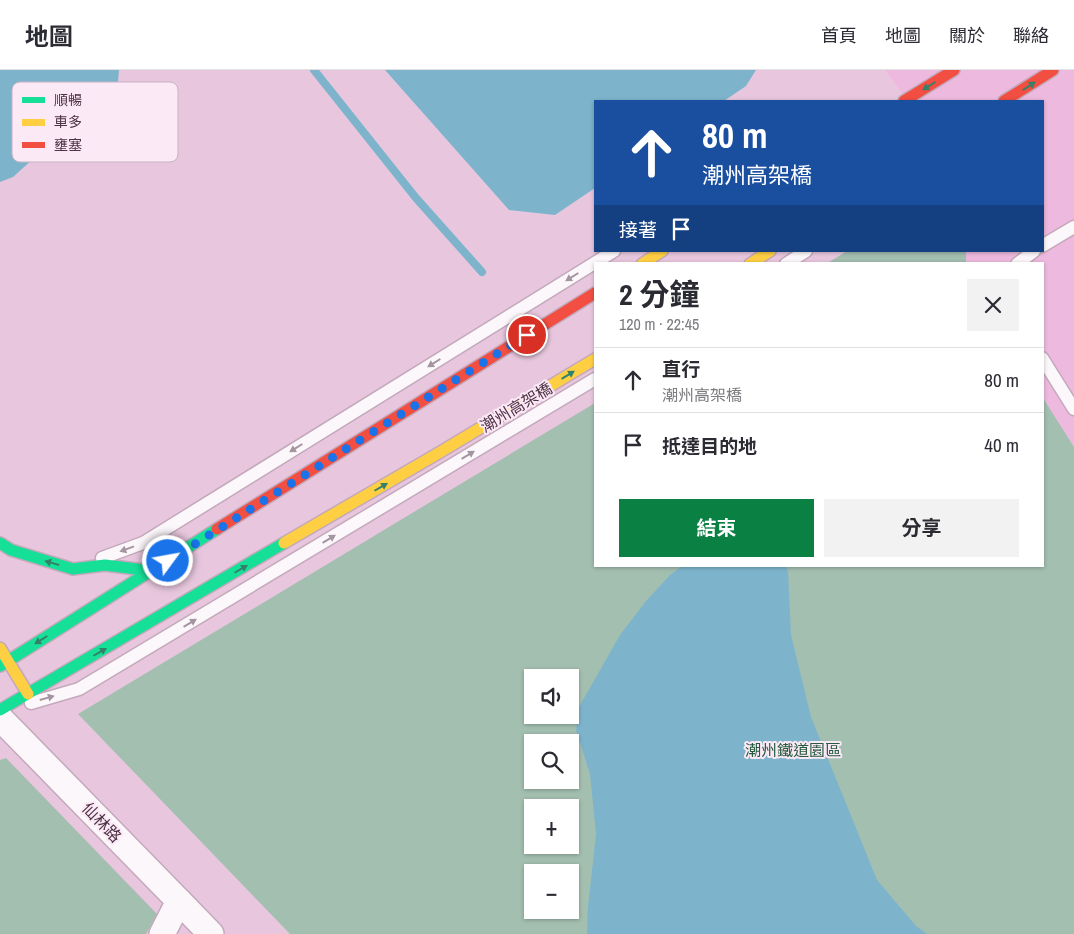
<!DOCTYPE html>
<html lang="zh-TW">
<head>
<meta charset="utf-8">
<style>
  :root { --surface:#fff; --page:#f2f2f3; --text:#2b2b33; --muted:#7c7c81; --line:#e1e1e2; --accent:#0b8043 }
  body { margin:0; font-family:"Archivo Narrow","Noto Sans TC",sans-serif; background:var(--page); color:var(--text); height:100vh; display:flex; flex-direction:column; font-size:19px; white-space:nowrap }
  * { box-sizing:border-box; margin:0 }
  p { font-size:16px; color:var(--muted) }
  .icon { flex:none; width:28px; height:28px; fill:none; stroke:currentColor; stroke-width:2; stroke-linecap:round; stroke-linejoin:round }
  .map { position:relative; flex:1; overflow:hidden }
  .details { position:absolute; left:594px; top:192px; width:450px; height:305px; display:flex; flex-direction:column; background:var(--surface); border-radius:0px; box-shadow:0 1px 4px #0004 }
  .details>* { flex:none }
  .top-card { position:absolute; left:594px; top:30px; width:450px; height:152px; border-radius:0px; box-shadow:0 1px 4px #0004; background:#1a4fa0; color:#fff; overflow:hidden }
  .controls { position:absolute; left:524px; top:599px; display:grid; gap:10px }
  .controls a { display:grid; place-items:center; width:55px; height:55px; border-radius:0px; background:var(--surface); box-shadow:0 1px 4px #0004; font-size:25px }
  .pin { position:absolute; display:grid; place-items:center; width:42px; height:42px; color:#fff; margin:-21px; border:2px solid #fff; border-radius:50%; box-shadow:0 1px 5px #0007 }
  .me { position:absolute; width:55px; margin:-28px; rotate:58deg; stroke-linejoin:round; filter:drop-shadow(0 0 4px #0008) }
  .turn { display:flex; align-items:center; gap:18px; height:105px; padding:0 25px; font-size:22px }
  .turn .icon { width:65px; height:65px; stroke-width:2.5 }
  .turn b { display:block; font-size:35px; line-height:42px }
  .then { display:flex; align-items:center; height:48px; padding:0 25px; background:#0003; gap:10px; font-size:19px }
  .round { display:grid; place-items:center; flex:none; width:52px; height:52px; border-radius:0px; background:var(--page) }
  .headline { display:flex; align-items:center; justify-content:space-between; height:85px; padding:0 25px }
  h1 { font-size:30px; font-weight:700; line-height:38px }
  .cta { display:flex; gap:10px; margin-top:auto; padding:10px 25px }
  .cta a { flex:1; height:58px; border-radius:0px; background:var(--accent); color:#fff; font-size:20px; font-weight:700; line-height:58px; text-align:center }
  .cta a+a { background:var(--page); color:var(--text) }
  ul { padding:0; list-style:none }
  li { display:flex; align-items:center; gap:15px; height:65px; padding:0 25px; border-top:1px solid var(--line) }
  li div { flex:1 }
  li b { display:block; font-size:19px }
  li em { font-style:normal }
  header { display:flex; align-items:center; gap:30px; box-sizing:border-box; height:70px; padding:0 25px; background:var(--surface); border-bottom:1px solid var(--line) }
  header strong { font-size:24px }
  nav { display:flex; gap:28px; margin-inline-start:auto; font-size:18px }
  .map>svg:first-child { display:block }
  .built { fill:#eeb9de }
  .green { fill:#a3bfb0; fill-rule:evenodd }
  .water { fill:#7db4cc }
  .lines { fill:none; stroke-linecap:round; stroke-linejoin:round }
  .stream { stroke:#7db4cc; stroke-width:8 }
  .lane-casing { stroke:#c3a9bb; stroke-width:15 }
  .street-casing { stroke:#c3a9bb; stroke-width:28 }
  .fast-casing { stroke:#c3a9bb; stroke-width:14 }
  .slow-casing { stroke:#c3a9bb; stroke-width:14 }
  .jam-casing { stroke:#c3a9bb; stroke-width:14 }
  .lane { stroke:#fcf7fa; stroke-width:12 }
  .street { stroke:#fcf7fa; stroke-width:25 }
  .fast { stroke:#16e098; stroke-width:11 }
  .slow { stroke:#ffcf43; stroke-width:11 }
  .jam { stroke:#f24e42; stroke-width:11 }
  .oneway { fill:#34816a }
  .oneway2 { fill:#a495a0 }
  .route { stroke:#1a73e8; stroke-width:9; stroke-dasharray:0 16.2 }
  .labels { text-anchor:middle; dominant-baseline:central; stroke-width:4; stroke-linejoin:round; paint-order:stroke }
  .street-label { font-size:16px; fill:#4c3345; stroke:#fce9f6 }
  .park-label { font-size:16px; fill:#255b3e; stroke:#fce9f6 }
  .key { fill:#fce9f6; stroke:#c7b2c1; stroke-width:1 }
  .key-label { font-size:14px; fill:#4c3345 }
</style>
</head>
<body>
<header>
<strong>地圖</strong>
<nav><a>首頁</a><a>地圖</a><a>關於</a><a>聯絡</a></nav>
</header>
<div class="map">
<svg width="1074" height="864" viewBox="0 0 1074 864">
  <rect width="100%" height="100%" fill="#e8c7de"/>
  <!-- built -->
  <polygon class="built" points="885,0 1074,0 1074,377 1043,328 1042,194 966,194 966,181 1042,181 1042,31 908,31"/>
  <!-- green -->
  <g class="green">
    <polygon points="847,181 966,181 966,194 826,194"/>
    <path d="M1043 328 1074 377V864H290L78 644 595 333V496H1042ZM532 608H570V645H532ZM532 672H570V710H532ZM532 738H570V775H532ZM532 802H570V840H532Z"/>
    <polygon points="6,688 157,844 146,864 0,864 0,690"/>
  </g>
  <!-- water -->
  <g class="water">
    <polygon points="0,0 119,0 118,12 13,107 0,112"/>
    <polygon points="385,0 756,0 746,16 724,31 595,31 595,118 555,145 509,140"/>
    <polygon points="682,496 786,496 788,502 791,565 811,647 877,810 916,856 927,864 587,864 588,837 596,764 590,704 576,660 579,637 620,565 646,531 670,505"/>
  </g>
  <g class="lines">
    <!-- stream -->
    <polyline class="stream" points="314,0 416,128 482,202"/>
    <defs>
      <g id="lane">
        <polyline points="1042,176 1074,157"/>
        <polyline points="786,194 806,181"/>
        <polyline points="1017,194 1034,181"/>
        <polyline points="1042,288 1074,339"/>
        <polyline points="102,488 143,473 614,181"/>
        <polyline points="31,633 79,619 595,309"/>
      </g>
      <g id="street">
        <polyline points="0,648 179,831 162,864"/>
        <polyline points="179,831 211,864"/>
      </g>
      <g id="fast">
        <polyline points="0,473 11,480 73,499 105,495 152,501"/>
        <polyline points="0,596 217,459"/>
        <polyline points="0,640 284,473"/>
      </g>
      <g id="slow">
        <polyline points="642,194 662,181"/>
        <polyline points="750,194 770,181"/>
        <polyline points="284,473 437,384 595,289"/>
        <polyline points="0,578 28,624"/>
      </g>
      <g id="jam">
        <polyline points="904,31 954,0"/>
        <polyline points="1004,31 1053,0"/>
        <polyline points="217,459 595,223"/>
      </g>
    </defs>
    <!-- lane casing -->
    <use href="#lane" class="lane-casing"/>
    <!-- street casing -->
    <use href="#street" class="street-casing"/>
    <!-- fast casing -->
    <use href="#fast" class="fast-casing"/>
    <!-- slow casing -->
    <use href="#slow" class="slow-casing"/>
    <!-- jam casing -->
    <use href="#jam" class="jam-casing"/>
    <!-- lane -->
    <use href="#lane" class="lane"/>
    <!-- street -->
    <use href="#street" class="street"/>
    <!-- fast -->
    <use href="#fast" class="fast"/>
    <!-- slow -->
    <use href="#slow" class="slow"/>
    <!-- jam -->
    <use href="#jam" class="jam"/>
  </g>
  <!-- one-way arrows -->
  <defs><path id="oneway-solid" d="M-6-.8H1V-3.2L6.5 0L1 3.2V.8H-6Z" transform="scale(1.25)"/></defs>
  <g class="oneway">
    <use href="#oneway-solid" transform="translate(929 16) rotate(148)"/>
    <use href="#oneway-solid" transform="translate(1029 16) rotate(-33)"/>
    <use href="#oneway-solid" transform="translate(568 305) rotate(-31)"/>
    <use href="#oneway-solid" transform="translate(381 417) rotate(-30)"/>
    <use href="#oneway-solid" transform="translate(52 493) rotate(-164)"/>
    <use href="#oneway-solid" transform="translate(241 499) rotate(-30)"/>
    <use href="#oneway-solid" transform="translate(41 570) rotate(148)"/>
    <use href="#oneway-solid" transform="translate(100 582) rotate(-30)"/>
  </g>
  <g class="oneway2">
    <use href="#oneway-solid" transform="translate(572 207) rotate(148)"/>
    <use href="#oneway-solid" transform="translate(434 293) rotate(148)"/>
    <use href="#oneway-solid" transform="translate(296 378) rotate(148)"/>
    <use href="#oneway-solid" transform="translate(468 385) rotate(-31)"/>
    <use href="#oneway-solid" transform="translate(329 469) rotate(-31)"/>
    <use href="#oneway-solid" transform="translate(127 479) rotate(160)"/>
    <use href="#oneway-solid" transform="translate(190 553) rotate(-31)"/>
    <use href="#oneway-solid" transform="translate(47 628) rotate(-16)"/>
  </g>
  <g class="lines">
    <!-- route -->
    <polyline class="route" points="168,491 527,265"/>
  </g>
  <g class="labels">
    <!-- street labels -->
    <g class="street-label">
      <text transform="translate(516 337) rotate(-31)">潮州高架橋</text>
      <text transform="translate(102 752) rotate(46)">仙林路</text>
    </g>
    <!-- park labels -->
    <g class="park-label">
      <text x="793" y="680">潮州鐵道園區</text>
    </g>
  </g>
  <!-- legend -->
  <rect x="12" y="12" width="166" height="80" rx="8" class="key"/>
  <rect x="22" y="27" width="23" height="6" fill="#16e098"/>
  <rect x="22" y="49" width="23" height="7" fill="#ffcf43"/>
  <rect x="22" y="72" width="23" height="6" fill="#f24e42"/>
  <g class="key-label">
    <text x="54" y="35">順暢</text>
    <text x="54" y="57">車多</text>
    <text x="54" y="80">壅塞</text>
  </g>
</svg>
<div class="controls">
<a><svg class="icon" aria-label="sound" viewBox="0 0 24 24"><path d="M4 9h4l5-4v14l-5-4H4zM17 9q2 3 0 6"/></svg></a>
<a><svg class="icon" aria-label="search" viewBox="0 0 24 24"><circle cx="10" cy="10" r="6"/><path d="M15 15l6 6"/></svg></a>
<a>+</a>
<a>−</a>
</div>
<div class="pin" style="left:527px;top:265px;background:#d93025"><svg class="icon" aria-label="arrive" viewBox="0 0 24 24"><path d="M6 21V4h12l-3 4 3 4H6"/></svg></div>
<svg class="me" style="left:168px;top:491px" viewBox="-20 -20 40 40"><circle r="17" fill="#1a73e8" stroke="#fff" stroke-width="3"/><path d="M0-11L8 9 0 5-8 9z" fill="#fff"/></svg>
<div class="top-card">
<div class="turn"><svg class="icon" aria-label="ahead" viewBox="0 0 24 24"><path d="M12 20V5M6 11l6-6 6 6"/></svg><div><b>80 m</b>潮州高架橋</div></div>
<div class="then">接著<svg class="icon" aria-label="arrive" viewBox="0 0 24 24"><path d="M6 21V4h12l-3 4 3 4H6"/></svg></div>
</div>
<section class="details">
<div class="headline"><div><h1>2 分鐘</h1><p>120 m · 22:45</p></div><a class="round"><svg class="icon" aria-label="close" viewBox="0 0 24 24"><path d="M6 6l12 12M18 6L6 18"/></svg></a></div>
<ul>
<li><svg class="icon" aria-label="ahead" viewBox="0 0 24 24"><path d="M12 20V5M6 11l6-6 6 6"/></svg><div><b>直行</b><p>潮州高架橋</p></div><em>80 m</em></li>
<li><svg class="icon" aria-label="arrive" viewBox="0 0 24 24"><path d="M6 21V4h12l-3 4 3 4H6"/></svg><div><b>抵達目的地</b></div><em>40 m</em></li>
</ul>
<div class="cta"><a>結束</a><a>分享</a></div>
</section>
</div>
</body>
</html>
